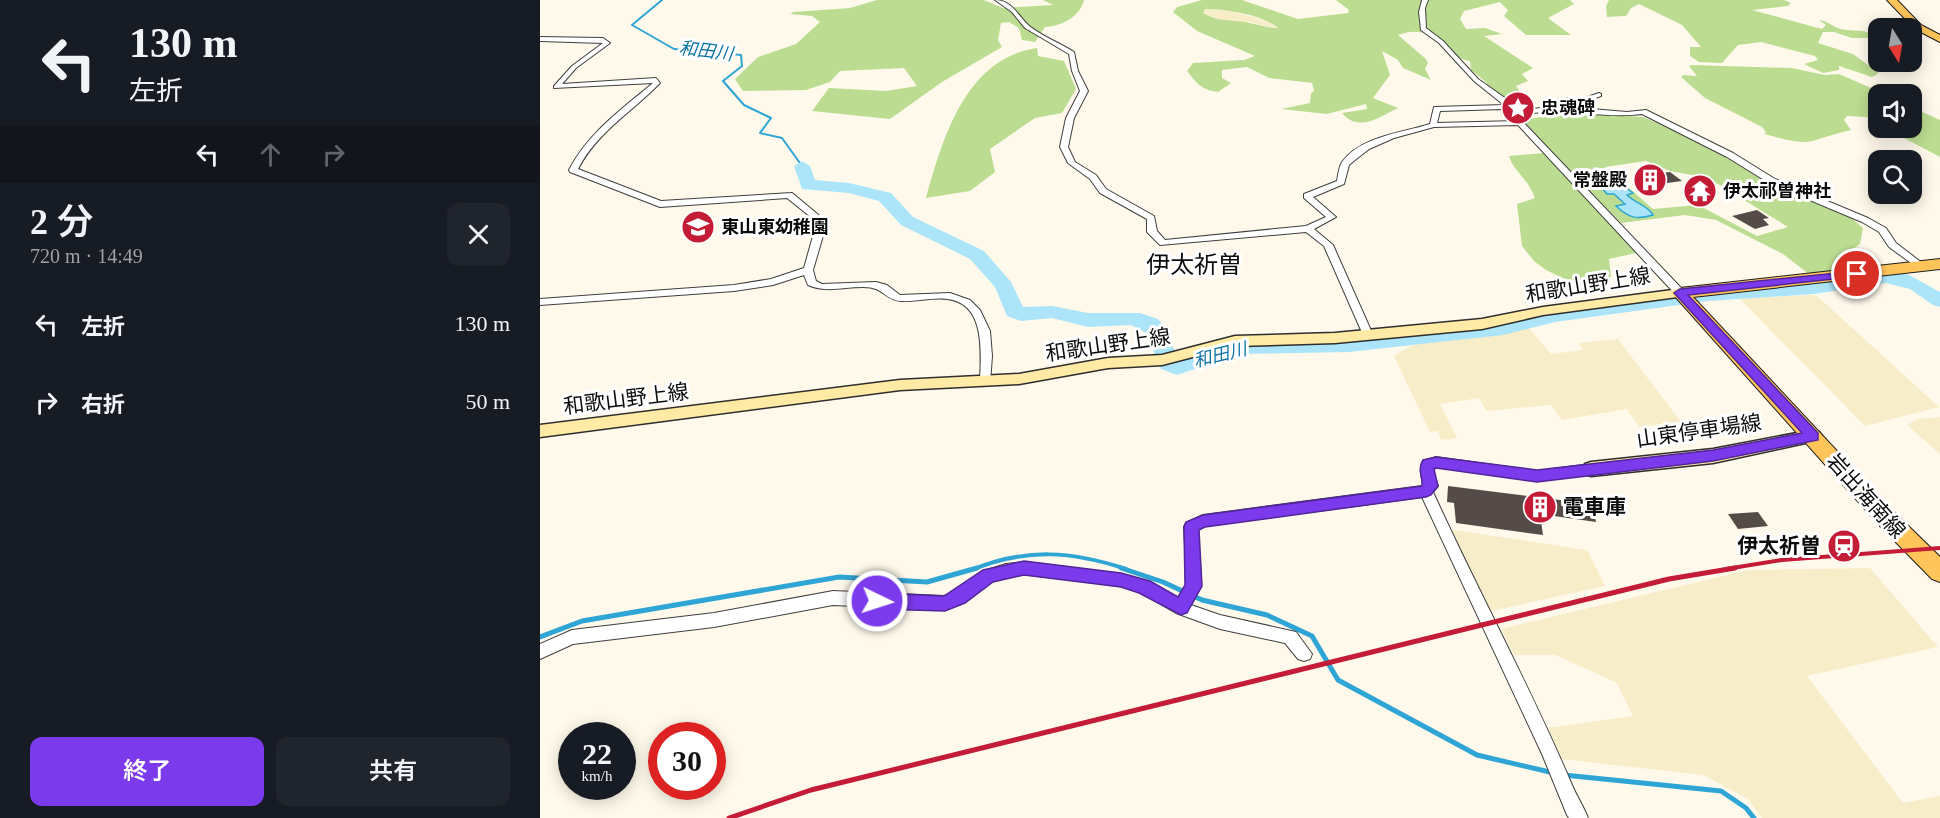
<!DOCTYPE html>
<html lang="ja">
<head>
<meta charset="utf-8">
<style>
  :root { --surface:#171b24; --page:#20242c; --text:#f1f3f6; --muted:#9ea1a6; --accent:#7c3aed }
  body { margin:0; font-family:"Times New Roman","Noto Sans JP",serif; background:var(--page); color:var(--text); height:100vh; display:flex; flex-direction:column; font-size:22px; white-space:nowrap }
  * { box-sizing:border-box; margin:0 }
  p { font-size:20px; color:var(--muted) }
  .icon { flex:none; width:33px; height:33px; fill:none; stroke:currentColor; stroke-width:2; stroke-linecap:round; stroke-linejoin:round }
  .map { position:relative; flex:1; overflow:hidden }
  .details { display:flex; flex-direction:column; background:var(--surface); width:540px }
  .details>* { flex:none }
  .guide { background:#171b24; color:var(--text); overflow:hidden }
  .needle { width:39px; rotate:169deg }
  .tools { position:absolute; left:1328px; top:18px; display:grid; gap:12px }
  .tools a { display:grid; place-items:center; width:54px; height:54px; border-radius:12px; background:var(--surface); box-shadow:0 3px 15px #0003; font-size:30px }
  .speed { position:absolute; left:18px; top:722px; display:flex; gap:12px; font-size:30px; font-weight:700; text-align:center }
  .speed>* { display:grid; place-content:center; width:78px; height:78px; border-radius:50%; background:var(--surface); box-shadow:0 3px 15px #0003; line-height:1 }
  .speed small { font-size:15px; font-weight:400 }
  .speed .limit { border:9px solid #d22; background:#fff; color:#111 }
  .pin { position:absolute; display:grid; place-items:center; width:51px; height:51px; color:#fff; margin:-26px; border:3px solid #fff; border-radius:50%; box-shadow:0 2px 6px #0007 }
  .me { position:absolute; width:66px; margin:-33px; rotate:94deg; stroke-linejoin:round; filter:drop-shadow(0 0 4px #0008) }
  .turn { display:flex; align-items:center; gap:21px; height:126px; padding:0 30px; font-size:27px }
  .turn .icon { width:78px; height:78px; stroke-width:2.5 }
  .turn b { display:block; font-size:42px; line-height:51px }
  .lanes { display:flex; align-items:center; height:57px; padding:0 30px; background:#0003; justify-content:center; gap:30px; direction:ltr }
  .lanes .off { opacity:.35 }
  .round { display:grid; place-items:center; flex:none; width:63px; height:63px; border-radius:12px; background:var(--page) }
  .headline { display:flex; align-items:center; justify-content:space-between; height:102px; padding:0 30px }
  h1 { font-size:36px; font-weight:600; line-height:45px }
  .button { display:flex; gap:12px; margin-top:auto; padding:12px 30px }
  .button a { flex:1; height:69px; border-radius:12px; background:var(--accent); color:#fff; font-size:24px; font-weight:600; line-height:69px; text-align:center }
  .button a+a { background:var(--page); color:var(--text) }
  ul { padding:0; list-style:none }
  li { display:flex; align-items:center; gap:18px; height:78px; padding:0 30px }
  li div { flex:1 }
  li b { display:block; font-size:22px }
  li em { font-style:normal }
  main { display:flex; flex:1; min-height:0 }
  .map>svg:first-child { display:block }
  .farmland { fill:#f7eec9 }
  .forest { fill:#bcdd91; fill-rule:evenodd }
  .water { fill:#ace5fa; stroke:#2ea5d5; stroke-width:1.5 }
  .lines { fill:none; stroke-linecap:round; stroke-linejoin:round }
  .stream-far2 { stroke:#2ea5d5; stroke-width:2 }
  .stream-far1 { stroke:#2ea5d5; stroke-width:4 }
  .stream { stroke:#2ea5d5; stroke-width:5 }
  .river { fill:#ace5fa; fill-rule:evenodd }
  .building { fill:#554b48 }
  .street-casing { stroke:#3f3f3f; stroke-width:2 }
  .secondary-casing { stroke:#2e2e2e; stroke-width:3 }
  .primary-casing { stroke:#1d1d1d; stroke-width:2 }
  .street { fill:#fff; fill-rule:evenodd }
  .secondary { fill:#ffeba6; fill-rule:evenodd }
  .primary { fill:#ffc55b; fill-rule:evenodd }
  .rail-far1 { stroke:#c41c36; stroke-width:4 }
  .rail { stroke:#c41c36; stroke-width:5 }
  .route { fill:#7c3aed; stroke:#51269a; stroke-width:1.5 }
  .labels { text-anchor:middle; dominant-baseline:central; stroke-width:6; stroke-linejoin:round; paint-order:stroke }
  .far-water-label { font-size:18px; font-style:italic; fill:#0e74a5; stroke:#fff }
  .far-poi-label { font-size:18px; font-weight:bold; fill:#0c0c0c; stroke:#fff; text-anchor:start }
  .street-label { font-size:21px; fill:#0c0c0c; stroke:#fff }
  .poi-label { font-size:21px; font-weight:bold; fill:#0c0c0c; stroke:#fff; text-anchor:start }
  .quarter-label { font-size:24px; fill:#0c0c0c; stroke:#fff }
</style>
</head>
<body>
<main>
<section class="details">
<div class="guide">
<div class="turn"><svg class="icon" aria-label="left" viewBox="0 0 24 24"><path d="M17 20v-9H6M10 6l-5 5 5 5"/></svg><div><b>130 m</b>左折</div></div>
<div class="lanes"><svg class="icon" aria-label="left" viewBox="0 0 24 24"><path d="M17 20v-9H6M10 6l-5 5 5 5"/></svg><svg class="icon off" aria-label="ahead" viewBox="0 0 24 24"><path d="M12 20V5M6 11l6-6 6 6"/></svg><svg class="icon off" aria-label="right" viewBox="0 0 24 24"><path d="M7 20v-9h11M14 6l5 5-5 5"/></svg></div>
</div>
<div class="headline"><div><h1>2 分</h1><p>720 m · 14:49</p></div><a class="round"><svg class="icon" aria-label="close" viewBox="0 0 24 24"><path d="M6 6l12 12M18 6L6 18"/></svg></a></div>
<ul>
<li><svg class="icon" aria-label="left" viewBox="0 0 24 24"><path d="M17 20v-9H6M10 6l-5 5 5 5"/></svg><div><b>左折</b></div><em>130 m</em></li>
<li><svg class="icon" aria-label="right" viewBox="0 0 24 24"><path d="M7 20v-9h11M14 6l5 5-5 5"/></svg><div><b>右折</b></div><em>50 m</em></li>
</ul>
<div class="button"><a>終了</a><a>共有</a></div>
</section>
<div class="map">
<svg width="1400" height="818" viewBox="0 0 1400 818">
  <rect width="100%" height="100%" fill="#fff9eb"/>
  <!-- farmland -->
  <g class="farmland">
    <polygon points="665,9 690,11 730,21 738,29 709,22 689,23 667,15 662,12"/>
    <polygon points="1276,295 1399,407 1325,426 1199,298"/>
    <polygon points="987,326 1011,354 1043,350 1039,343 1078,339 1141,422 1099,427 1087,409 1022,420 1011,405 946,411 939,398 900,404 917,438 901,440 898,431 890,432 854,356 878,342 965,334"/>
    <polygon points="1400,417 1400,454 1367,425 1377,419"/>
    <polygon points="908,529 1047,550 1065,586 947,612"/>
    <polygon points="1330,568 1398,647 1267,676 1363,803 1400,796 1400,818 1222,818 1208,799 1163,775 1021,759 1007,728 1093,716 1077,683 1016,655 974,655 961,629 1208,570"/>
  </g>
  <!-- forest -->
  <g class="forest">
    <path d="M337 0H444L463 8 513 5 503 0H544C540 17 522 26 505 27L495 42 482 40 479 28 469 22 461 23 458 40 462 47 402 82 350 119 272 111 289 88 346 91 377 86 364 68 300 71 290 82 266 90 203 91 195 79 218 57 256 44 280 22 272 16 250 14 254 12 310 8Z"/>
    <path d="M662 0H702L758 19 808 13 809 10 796 0H1030L1034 4 1008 18 1031 35H986L964 16 968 10 960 2 924 11 920 19 926 29 945 28 962 34 944 36 993 68 982 74 988 81 976 86 991 107C973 114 960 100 946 90L947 83 931 70 930 61C899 56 896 21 858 35L886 59 888 63 885 69 891 80 863 68 858 60 842 51 850 75 833 98 858 108C839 117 819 133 802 113L827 109 826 104 787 114 741 109 770 103 771 93 774 91 772 83 729 78 707 67 682 70V78L691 83 678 92C662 90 657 84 647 71L653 63 704 60 715 56 657 31 633 12 637 7ZM665 9C684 9 725 15 738 28 728 28 720 25 710 23 692 19 681 23 663 13Z"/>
    <path d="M1069 0H1244L1251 3 1248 6 1212 10 1282 29 1286 25 1279 20C1288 21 1293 27 1301 29 1315 32 1327 28 1338 38H1312L1294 32H1283L1278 43 1313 54 1339 73 1332 77 1299 66V70L1283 73 1264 64 1278 60 1275 56 1221 42 1198 45 1182 63 1159 62 1150 56V47H1161L1142 25 1099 4 1091 8 1086 16 1067 17 1066 6Z"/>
    <path d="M497 48 498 56 524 61 536 89 522 113 495 118 450 149 455 172 430 191 386 198C403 138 425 59 497 48Z"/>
    <path d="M1152 65 1252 68 1285 75 1299 74 1345 94H1338V124L1326 117 1307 116 1304 120 1311 130C1297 133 1285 137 1273 141 1258 145 1238 137 1224 134L1226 132 1222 127 1165 98 1141 77 1143 75 1157 76 1149 66Z"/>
    <polygon points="1371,107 1400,120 1400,157 1345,128 1371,128"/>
    <path d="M1034 112 1103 117 1141 133 1308 215 1323 228 1320 244 1296 261 1302 270 1270 275 1243 254 1176 220 1145 215 1081 223 1009 150 983 120ZM1106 161 1130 171 1168 178 1248 227 1217 236 1158 205 1113 209 1065 167Z"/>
    <path d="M1004 153 1096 253 1069 259 1071 277 1031 282 1006 270 994 261 982 246 977 204 995 198C988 178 973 171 969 156Z"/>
  </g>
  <!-- water -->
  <path class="water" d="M1068 181 1082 185 1093 193 1087 195C1095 203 1107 205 1113 215 1096 220 1089 218 1076 206L1085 204 1074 194H1067L1058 184Z"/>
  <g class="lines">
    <!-- stream-far2 -->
    <polyline class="stream-far2" points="122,0 92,25 134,49 201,55 202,66 183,81 204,105 231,118 220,133 242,138 262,166"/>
    <!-- stream-far1 -->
    <path class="stream-far1" d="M434 569C486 548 532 551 586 569"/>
    <!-- stream -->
    <g class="stream">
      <polyline points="581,568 623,582 662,600 727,615 772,636 798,680 937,755 1014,773"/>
      <polyline points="0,637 42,621 299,577 387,582 437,568"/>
      <polyline points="1024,775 1181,791 1206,808 1214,818"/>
    </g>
    <!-- river -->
    <polygon class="river" points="262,161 270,166 275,180 309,183 351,193 373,217 444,251 471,282 483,307 512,306 548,313 600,313 618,319 624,326 638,359 698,340 809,338 963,321 1015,308 1168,289 1274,282 1346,271 1369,275 1400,292 1400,307 1393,305 1370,289 1346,283 1274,294 1168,301 1015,322 963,335 809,352 700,354 637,375 621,369 606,333 591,325 548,327 512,318 481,321 467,316 455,287 430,259 361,225 339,201 309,193 262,189 254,166"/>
  </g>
  <!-- building -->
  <g class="building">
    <polygon points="1130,172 1142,181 1105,186 1093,176"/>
    <polygon points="1217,210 1229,218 1223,219 1229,225 1215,229 1192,216"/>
    <polygon points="908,486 1052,504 1056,522 1000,514 1003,535 916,523 914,503 907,502"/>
    <polygon points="1218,512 1228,526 1198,529 1188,514"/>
  </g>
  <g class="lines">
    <defs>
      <g id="street">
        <path d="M455 0C471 0 478 15 488 25 501 36 520 43 534 52L538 71 548 91 534 118 528 147 535 162 556 175 566 189 614 216 617 231 625 240 766 226 786 217 764 198V194L797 181C798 175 799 167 802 162 821 136 862 133 890 124L894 107 964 105 934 81 899 43 881 30 879 12 882 0H888L885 8 886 28 903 41 938 79 972 103V107L969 108 972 112 1015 106 1087 112 1106 110 1193 153 1235 179 1328 218 1346 228 1356 243 1386 266 1381 269 1378 268 1349 247 1339 232 1322 222 1229 183 1187 157 1102 114C1065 119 1030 108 993 113L984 123 1144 291V295H1136L978 125 894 127 854 138 829 149 815 160 809 165 804 184 773 197 796 217 774 229 793 245 833 335 832 337H824L784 246 766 232 620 245 607 232V219L560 193 550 179 528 163 520 147 526 118 540 91 532 71 529 54 485 28 472 12ZM962 109 970 116 984 114 978 121 897 123 900 111Z"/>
        <path d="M0 37 63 38 70 43 36 68 22 84 116 78 120 83C92 112 57 132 38 169L121 201 252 193 287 222 273 270 276 281 282 284 336 282 347 285 360 295 410 293 430 300 440 310 450 331 452 356 450 383 446 384 440 380C441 353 446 303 407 299 392 297 376 302 361 301 344 300 345 287 323 287 304 287 286 293 268 285L264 275 233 285 194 291 0 305V299L194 285 231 279 264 268 277 222 247 198 120 207 30 172 29 170C48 133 82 109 113 83L14 88V86L32 66 63 43 0 41Z"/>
        <polygon points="1059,93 1061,94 1061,96 1045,102 1016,103 1012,101 1016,99 1044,98"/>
        <path d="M896 457 997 471 1051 464 1056 466 1057 469 1056 472 1051 474 997 481 896 467 892 469 898 486 893 492C938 591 990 686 1032 785 1037 797 1044 807 1048 818H1029L1027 815 1002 754 882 497 665 526 658 530 661 586 651 605 680 615 756 632 772 654 770 659 764 661 758 659 745 643 680 629 636 613 600 592 581 586 485 574 453 580 424 602 405 610 293 605 174 627 33 644 0 659V644L32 630 174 613 293 591 404 596 414 592 444 571 466 564 485 562 581 574 609 582 638 599 647 585 644 527 646 523 663 515 882 486 884 485C881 475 879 470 883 461Z"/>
      </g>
      <g id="secondary">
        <polygon points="1140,289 1145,290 1145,296 1003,315 942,329 795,343 695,346 622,365 568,368 479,384 360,390 0,437 0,425 360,380 479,374 568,358 622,355 695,336 795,333 942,319 1003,307"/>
        <polygon points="1273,430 1279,432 1282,436 1279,440 1173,463 1051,476 1045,474 1042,469 1045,464 1051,462 1173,449"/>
      </g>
      <g id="primary">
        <polygon points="1347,0 1357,0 1381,25 1400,35 1400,42 1375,29"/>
        <polygon points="1400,259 1400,269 1153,297 1354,512 1400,557 1400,582 1392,579 1338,524 1132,293 1140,288"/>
      </g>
    </defs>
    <!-- street casing -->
    <use href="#street" class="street-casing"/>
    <!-- secondary casing -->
    <use href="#secondary" class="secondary-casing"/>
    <!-- primary casing -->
    <use href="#primary" class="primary-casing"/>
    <!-- street -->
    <use href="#street" class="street"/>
    <!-- secondary -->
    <use href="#secondary" class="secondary"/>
    <!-- primary -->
    <use href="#primary" class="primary"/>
    <!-- rail-far1 -->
    <polyline class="rail-far1" points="1186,569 1242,560 1400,548"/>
    <!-- rail -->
    <polyline class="rail" points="189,818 271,790 1129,579 1195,568"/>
  </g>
  <!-- route -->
  <path class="route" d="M1317 271 1322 274 1321 276 1148 295 1278 433V440L1173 461 997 482 896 468 894 469 898 486 891 495 886 497 665 527 659 530 662 586 647 613 641 615 599 593 581 587 484 575 453 582 425 603 405 611 337 609 331 606 328 601 331 596 337 593 404 596 443 570 484 561 581 573 610 581 638 597 645 585 644 527 646 522 663 515 882 486C883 476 877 470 883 460L896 457 997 470 1173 450 1262 433 1134 293 1140 289Z"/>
  <!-- icons -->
  <defs>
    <symbol id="sight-disc" viewBox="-11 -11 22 22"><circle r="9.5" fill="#c41c36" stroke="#fff"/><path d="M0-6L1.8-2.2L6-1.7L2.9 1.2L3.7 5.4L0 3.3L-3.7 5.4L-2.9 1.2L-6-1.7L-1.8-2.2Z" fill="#fff"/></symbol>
    <symbol id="building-disc" viewBox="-11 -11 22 22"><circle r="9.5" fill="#c41c36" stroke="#fff"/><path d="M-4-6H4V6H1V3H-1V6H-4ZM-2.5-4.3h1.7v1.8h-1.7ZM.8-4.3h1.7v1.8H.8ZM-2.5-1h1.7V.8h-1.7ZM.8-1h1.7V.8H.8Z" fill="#fff"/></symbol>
    <symbol id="temple-disc" viewBox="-11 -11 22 22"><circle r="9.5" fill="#c41c36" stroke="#fff"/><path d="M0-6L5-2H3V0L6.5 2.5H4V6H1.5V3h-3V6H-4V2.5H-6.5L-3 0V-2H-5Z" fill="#fff"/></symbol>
    <symbol id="school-disc" viewBox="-11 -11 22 22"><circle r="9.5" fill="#c41c36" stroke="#fff"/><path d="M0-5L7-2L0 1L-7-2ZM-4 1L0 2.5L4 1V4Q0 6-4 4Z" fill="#fff"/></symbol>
    <symbol id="station-disc" viewBox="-11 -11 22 22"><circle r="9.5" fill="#c41c36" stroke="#fff"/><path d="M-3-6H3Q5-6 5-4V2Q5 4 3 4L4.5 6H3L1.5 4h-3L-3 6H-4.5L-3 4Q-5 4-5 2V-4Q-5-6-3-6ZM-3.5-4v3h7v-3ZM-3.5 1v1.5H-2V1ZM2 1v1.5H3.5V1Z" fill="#fff"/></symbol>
  </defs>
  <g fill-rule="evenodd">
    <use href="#sight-disc" x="959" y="89" width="38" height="38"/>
    <use href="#building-disc" x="1091" y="161" width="38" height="38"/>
    <use href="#temple-disc" x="1141" y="172" width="38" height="38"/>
    <use href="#school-disc" x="139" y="208" width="38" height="38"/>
    <use href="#building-disc" x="981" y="488" width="38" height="38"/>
    <use href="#station-disc" x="1285" y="527" width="38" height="38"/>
  </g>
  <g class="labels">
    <!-- far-water labels -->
    <g class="far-water-label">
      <text transform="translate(166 51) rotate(7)">和田川</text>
      <text transform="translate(680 355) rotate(-14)">和田川</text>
    </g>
    <!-- far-poi labels -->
    <g class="far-poi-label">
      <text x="1001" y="108">忠魂碑</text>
      <text x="1087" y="180" text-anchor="end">常盤殿</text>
      <text x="1183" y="191">伊太祁曽神社</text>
      <text x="181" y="227">東山東幼稚園</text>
    </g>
    <!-- street labels -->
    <g class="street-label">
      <text transform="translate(1048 285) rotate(-9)">和歌山野上線</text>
      <text transform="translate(568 345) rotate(-8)">和歌山野上線</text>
      <text transform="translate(86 399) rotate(-7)">和歌山野上線</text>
      <text transform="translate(1159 431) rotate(-8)">山東停車場線</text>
      <text transform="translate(1326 496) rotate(48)">岩出海南線</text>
    </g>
    <!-- poi labels -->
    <g class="poi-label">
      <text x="1023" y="507">電車庫</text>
      <text x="1281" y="546" text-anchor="end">伊太祈曽</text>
    </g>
    <!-- quarter labels -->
    <g class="quarter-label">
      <text x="654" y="265">伊太祈曽</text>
    </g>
  </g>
</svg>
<div class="tools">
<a><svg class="needle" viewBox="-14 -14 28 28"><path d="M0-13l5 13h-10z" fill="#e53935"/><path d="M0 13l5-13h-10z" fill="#9ea1a6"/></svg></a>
<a><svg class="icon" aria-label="sound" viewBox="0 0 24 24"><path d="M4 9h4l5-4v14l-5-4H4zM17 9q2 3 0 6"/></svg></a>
<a><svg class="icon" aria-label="search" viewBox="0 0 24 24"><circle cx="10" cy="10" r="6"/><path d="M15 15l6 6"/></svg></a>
</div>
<div class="speed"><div>22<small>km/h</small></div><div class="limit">30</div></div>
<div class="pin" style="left:1317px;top:274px;background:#d93025"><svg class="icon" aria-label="arrive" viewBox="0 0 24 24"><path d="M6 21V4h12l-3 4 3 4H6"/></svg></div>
<svg class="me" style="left:337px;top:601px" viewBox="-20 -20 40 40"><circle r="17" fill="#7c3aed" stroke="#fff" stroke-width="3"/><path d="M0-11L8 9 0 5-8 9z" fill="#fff"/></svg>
</div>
</main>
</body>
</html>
